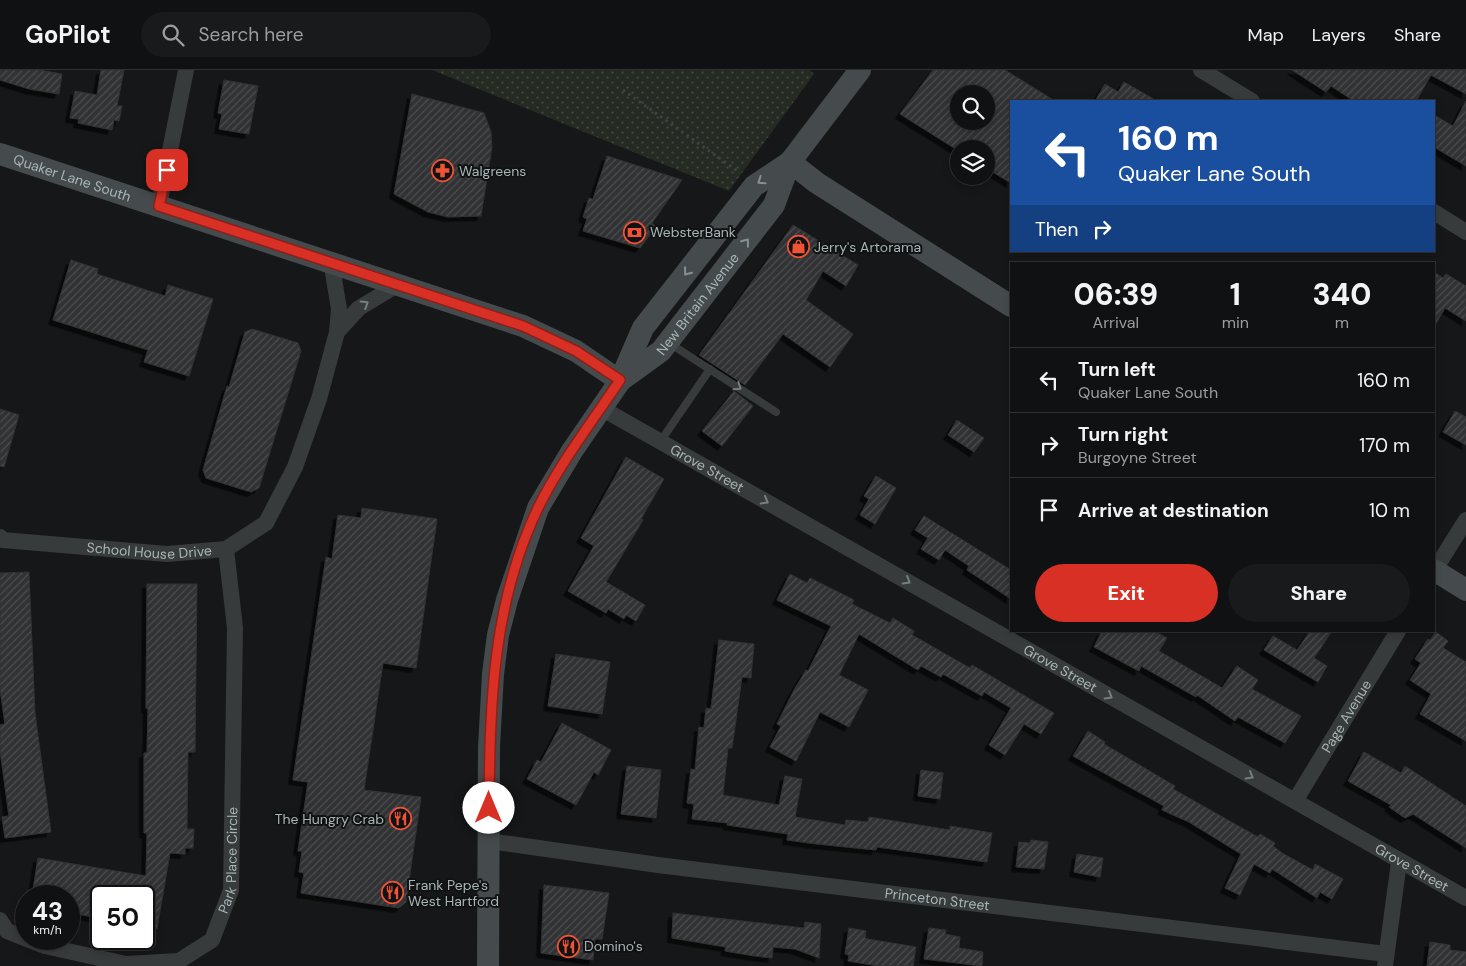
<!DOCTYPE html>
<html lang="en">
<head>
<meta charset="utf-8">
<style>
  :root { --surface:#101112; --page:#191a1b; --text:#f1f3f6; --muted:#9c9d9f; --line:#303132; --accent:#d93025 }
  body { margin:0; font-family:"DM Sans",sans-serif; background:var(--page); color:var(--text); height:100vh; display:flex; flex-direction:column; font-size:19px; white-space:nowrap }
  * { box-sizing:border-box; margin:0 }
  p { font-size:16px; color:var(--muted) }
  .icon { flex:none; width:28px; height:28px; fill:none; stroke:currentColor; stroke-width:2; stroke-linecap:round; stroke-linejoin:round }
  .map { position:relative; flex:1; overflow:hidden }
  .drawer { position:absolute; left:1010px; top:192px; width:425px; height:370px; display:flex; flex-direction:column; background:var(--surface); border-radius:0px; box-shadow:0 2px 8px #0003,0 0 0 1px var(--line) }
  .drawer>* { flex:none }
  .banner { position:absolute; left:1010px; top:30px; width:425px; height:152px; border-radius:0px; box-shadow:0 2px 8px #0003,0 0 0 1px var(--line); background:#1a4fa0; color:#fff; overflow:hidden }
  .tools { position:absolute; left:950px; top:15px; display:grid; gap:10px }
  .tools a { display:grid; place-items:center; width:45px; height:45px; border-radius:50%; background:var(--surface); box-shadow:0 2px 8px #0003,0 0 0 1px var(--line); font-size:25px }
  .speed { position:absolute; left:15px; top:815px; display:flex; gap:10px; font-size:25px; font-weight:700; text-align:center }
  .speed>* { display:grid; place-content:center; width:65px; height:65px; border-radius:50%; background:var(--surface); box-shadow:0 2px 8px #0003,0 0 0 1px var(--line); line-height:1 }
  .speed small { font-size:12px; font-weight:400 }
  .speed .limit { border:2px solid #111; border-radius:8px; background:#fff; color:#111 }
  .pin { position:absolute; display:grid; place-items:center; width:42px; height:42px; color:#fff; margin:-21px; border-radius:10px; box-shadow:0 2px 8px #0006 }
  .me { position:absolute; width:55px; margin:-28px; rotate:0deg; stroke-linejoin:round; filter:drop-shadow(0 0 4px #0008) }
  .turn { display:flex; align-items:center; gap:18px; height:105px; padding:0 25px; font-size:22px }
  .turn .icon { width:65px; height:65px; stroke-width:2.5 }
  .turn b { display:block; font-size:35px; line-height:42px }
  .then { display:flex; align-items:center; height:48px; padding:0 25px; background:#0003; gap:10px; font-size:19px }
  .eta { display:flex; justify-content:space-evenly; align-items:center; height:85px; text-align:center }
  .eta b { font-size:30px; font-weight:800; line-height:35px }
  .primary-button { display:flex; gap:10px; margin-top:auto; padding:10px 25px }
  .primary-button a { flex:1; height:58px; border-radius:30px; background:var(--accent); color:#fff; font-size:20px; font-weight:800; line-height:58px; text-align:center }
  .primary-button a+a { background:var(--page); color:var(--text) }
  ul { padding:0; list-style:none }
  li { display:flex; align-items:center; gap:15px; height:65px; padding:0 25px; border-top:1px solid var(--line) }
  li div { flex:1 }
  li b { display:block; font-size:19px }
  li em { font-style:normal }
  header { display:flex; align-items:center; gap:30px; box-sizing:border-box; height:70px; padding:0 25px; background:var(--surface); border-bottom:1px solid var(--line) }
  header strong { font-size:24px }
  nav { display:flex; gap:28px; margin-inline-start:auto; font-size:18px }
  .search { width:350px; height:45px; background:var(--page); display:flex; align-items:center; gap:12px; box-sizing:border-box; padding:0 18px; border-radius:28px; color:var(--muted); font-size:19px }
  .map>svg:first-child { display:block }
  .park { fill:url(#park-dots) }
  .building { fill:url(#building-hatch); stroke:#303234; fill-rule:evenodd; filter:url(#shadow) }
  .lines { fill:none; stroke-linecap:round; stroke-linejoin:round }
  .path { stroke:#3d4243; stroke-width:3; stroke-dasharray:2.5 4; stroke-linecap:butt }
  .service { stroke:#373b3c; stroke-width:8 }
  .minor { stroke:#373b3c; stroke-width:16 }
  .secondary { stroke:#454b4c; stroke-width:22 }
  .oneway { stroke:#859092 }
  .oneway2 { stroke:#757e80 }
  .route-casing { stroke:#8d1f18; stroke-width:12 }
  .route { stroke:#d93025; stroke-width:9 }
  .labels { text-anchor:middle; dominant-baseline:central; stroke-width:4; stroke-linejoin:round; paint-order:stroke }
  .poi-label { font-size:14px; fill:#a8b5b7; stroke:#111213; text-anchor:start }
  .street-label { font-size:14px; fill:#a8b5b7; stroke:#111213 }
</style>
</head>
<body>
<header>
<strong>GoPilot</strong>
<div class="search"><svg class="icon" aria-label="search" viewBox="0 0 24 24"><circle cx="10" cy="10" r="6"/><path d="M15 15l6 6"/></svg>Search here</div>
<nav><a>Map</a><a>Layers</a><a>Share</a></nav>
</header>
<div class="map">
<svg width="1466" height="896" viewBox="0 0 1466 896">
  <defs>
    <pattern id="park-dots" width="8" height="8" patternUnits="userSpaceOnUse" patternTransform="scale(1.25)"><rect width="8" height="8" fill="#252a22"/><path d="M2 2h.1M6 6h.1" fill="none" stroke="#424740" stroke-width="1.8" stroke-linecap="round"/></pattern>
    <pattern id="building-hatch" width="6" height="6" patternUnits="userSpaceOnUse" patternTransform="scale(1.25)"><rect width="6" height="6" fill="#313234"/><path d="M-1 1l2-2M0 6l6-6M5 7l2-2" fill="none" stroke="#4c4d4f"/></pattern>
    <filter id="shadow"><feDropShadow dx="-4.5" dy="4.5" stdDeviation="0" flood-color="#0009"/></filter>
  </defs>
  <rect width="100%" height="100%" fill="#161718"/>
  <!-- park -->
  <polygon class="park" points="432,0 810,0 814,4 729,121"/>
  <!-- building -->
  <g class="building">
    <polygon points="0,0 39,0 62,4 59,24 29,19 0,10"/>
    <polygon points="101,0 124,0 117,36 122,36 119,51 114,50 112,60 78,53 79,49 70,48 75,21 97,25"/>
    <path d="M933 0H1005L1055 31H1011V113L986 98V79H959V81L900 44ZM959 24H986V51H959Z"/>
    <polygon points="1292,0 1466,0 1466,24 1431,5 1416,31 1354,31 1331,16 1326,22"/>
    <polygon points="224,10 258,16 249,64 219,59 222,44 218,43"/>
    <polygon points="1124,12 1157,31 1095,31 1105,14 1118,22"/>
    <polygon points="412,24 484,43 491,62 492,77 481,146 448,147 428,142 394,124"/>
    <polygon points="1466,31 1466,96 1434,77 1434,45 1453,56"/>
    <polygon points="607,86 682,110 652,153 656,157 640,178 583,161 587,149 583,147 589,128 593,129"/>
    <polygon points="793,155 858,195 846,216 823,201 806,230 853,264 830,297 783,264 745,315 699,285"/>
    <polygon points="71,190 98,199 97,204 165,226 168,215 213,229 189,306 144,292 148,280 53,250"/>
    <polygon points="1434,202 1443,208 1446,204 1466,216 1466,251 1445,238 1434,257"/>
    <polygon points="252,259 298,273 301,281 259,418 251,422 206,408 203,400 227,316 229,317 245,262"/>
    <polygon points="734,321 753,336 722,376 702,361"/>
    <polygon points="0,339 19,345 4,397 0,396"/>
    <polygon points="1455,341 1466,347 1466,375 1443,362"/>
    <polygon points="957,350 984,368 974,382 948,365"/>
    <polygon points="626,387 664,409 641,449 643,450 606,512 645,535 636,551 626,545 624,549 608,539 606,543 568,521 594,476 581,468"/>
    <polygon points="876,406 896,418 875,454 860,445 869,429 864,426"/>
    <polygon points="362,438 437,449 416,598 383,593 364,720 421,727 406,832 399,838 301,823 304,803 299,802 302,781 298,781 308,712 293,710 326,487 332,489 338,445 361,448"/>
    <polygon points="924,446 1011,500 1011,529 967,500 969,496 945,480 939,490 921,479 928,468 915,460"/>
    <polygon points="29,502 35,643 51,762 5,768 2,747 9,746 0,680 0,655 5,654 0,619 0,503"/>
    <polygon points="790,504 807,513 810,508 854,530 852,534 890,553 893,548 914,561 912,565 970,598 972,595 1054,643 1041,664 1024,654 1005,685 989,675 1011,638 984,622 982,626 943,604 941,607 921,596 918,600 859,564 839,605 868,620 849,657 820,642 796,691 770,677 781,656 777,654 794,620 806,600 808,601 831,556 777,530"/>
    <polygon points="147,514 197,514 195,682 188,682 187,759 194,759 193,778 185,778 185,784 170,783 157,859 144,857 144,826 101,826 101,848 69,843 69,826 32,826 38,788 146,806 147,763 144,763 144,683 147,683 148,639 146,638"/>
    <polygon points="1102,561 1154,561 1167,568 1159,581 1222,618 1237,596 1258,610 1252,619 1301,646 1285,673 1238,647 1235,651 1197,625 1196,627 1141,596 1139,601 1094,577"/>
    <polygon points="1310,561 1332,561 1314,588 1327,596 1318,612 1264,580 1273,566 1297,580"/>
    <polygon points="1436,562 1448,571 1443,578 1466,592 1466,671 1420,644 1431,624 1410,610 1421,593 1415,589 1428,569 1430,570"/>
    <polygon points="719,570 754,574 751,608 742,607 732,678 728,678 723,725 779,735 785,706 802,709 795,747 845,755 846,750 868,752 869,747 950,760 950,756 992,763 987,792 877,777 876,780 817,774 787,770 788,764 727,755 728,753 692,749 694,734 687,733 691,699 695,700 699,657 704,658 706,638 711,639"/>
    <polygon points="556,584 610,592 602,644 548,636"/>
    <polygon points="562,653 611,680 598,705 594,702 576,735 527,709 537,690 541,692"/>
    <polygon points="1088,661 1105,672 1104,674 1175,716 1173,719 1258,767 1260,764 1275,773 1273,776 1282,783 1313,800 1315,794 1343,809 1332,829 1320,822 1317,828 1272,799 1270,803 1254,794 1240,825 1225,818 1241,784 1189,752 1162,740 1164,736 1073,686"/>
    <polygon points="1364,682 1401,703 1405,696 1466,736 1466,778 1413,744 1405,748 1389,737 1391,735 1348,711"/>
    <polygon points="627,696 661,700 656,748 621,744"/>
    <polygon points="921,700 943,703 940,729 918,726"/>
    <polygon points="1031,770 1048,772 1044,799 1016,797 1019,772 1030,773"/>
    <polygon points="1077,784 1103,788 1100,807 1074,802"/>
    <polygon points="544,815 609,823 602,869 595,869 593,890 541,883"/>
    <polygon points="673,843 804,858 805,852 821,854 819,888 795,879 773,877 772,888 755,886 725,881 726,877 672,868"/>
    <polygon points="849,858 866,861 865,868 868,869 916,877 913,896 879,896 848,891 849,885 845,884"/>
    <polygon points="929,858 946,860 945,864 960,867 959,878 983,882 982,896 924,889"/>
    <polygon points="1430,872 1450,875 1450,880 1466,882 1466,896 1427,896"/>
  </g>
  <g class="lines">
    <!-- path -->
    <polyline class="path" points="623,20 739,102"/>
    <!-- service -->
    <g class="service">
      <polyline points="669,273 776,342"/>
      <polyline points="660,372 710,299"/>
    </g>
    <!-- minor -->
    <g class="minor">
      <polyline points="1201,0 1252,31"/>
      <polyline points="159,136 186,0"/>
      <polyline points="1434,142 1466,162"/>
      <polyline points="337,262 359,238 399,214"/>
      <path id="s1" d="M601 338 1466 828"/>
      <path id="s2" d="M0 467 3 470 167 484 226 479 266 453 295 397 319 329 337 262 339 239 331 191"/>
      <polyline points="1434,501 1466,450"/>
      <path id="s3" d="M1295 731 1398 561"/>
      <path id="s4" d="M489 771 658 795 1386 884"/>
      <path id="s5" d="M0 850 7 861 45 876 126 894 179 891 212 870 231 820 235 558 226 479"/>
      <polyline points="1385,896 1399,792"/>
    </g>
    <!-- secondary -->
    <g class="secondary">
      <path id="s6" d="M0 84 523 256 576 281 620 311"/>
      <polyline points="790,92 817,113 1011,236"/>
      <path id="s7" d="M621 310 661 281 774 135 790 92 860 0"/>
      <polyline points="1434,500 1466,520"/>
      <polyline points="488,896 489,677 493,604 498,565 507,530 538,438 572,381 620,311 643,258 754,116 790,92"/>
    </g>
  </g>
  <!-- one-way arrows -->
  <defs><path id="oneway-chevron" d="M-2-3.5L2.5 0L-2 3.5" fill="none" stroke-width="1.6" stroke-linecap="round" stroke-linejoin="round" transform="scale(1.25)"/></defs>
  <g class="oneway">
    <use href="#oneway-chevron" transform="translate(761 111) rotate(146)"/>
    <use href="#oneway-chevron" transform="translate(746 172) rotate(-52)"/>
    <use href="#oneway-chevron" transform="translate(687 202) rotate(128)"/>
  </g>
  <g class="oneway2">
    <use href="#oneway-chevron" transform="translate(365 234) rotate(-32)"/>
    <use href="#oneway-chevron" transform="translate(738 317) rotate(33)"/>
    <use href="#oneway-chevron" transform="translate(765 431) rotate(30)"/>
    <use href="#oneway-chevron" transform="translate(907 511) rotate(30)"/>
    <use href="#oneway-chevron" transform="translate(1109 626) rotate(30)"/>
    <use href="#oneway-chevron" transform="translate(1250 706) rotate(30)"/>
  </g>
  <g class="lines">
    <defs>
      <path id="route" d="M167 100 159 136 523 256 576 281 620 310C592 352 560 393 538 438 492 534 490 634 489 738"/>
    </defs>
    <!-- route casing -->
    <use href="#route" class="route-casing"/>
    <!-- route -->
    <use href="#route" class="route"/>
  </g>
  <!-- icons -->
  <defs>
    <symbol id="pharmacy-ring" viewBox="-11 -11 22 22"><circle r="9.5" fill="#111213" stroke="#f05235" stroke-width="1.5"/><path d="M-2-6h4v4h4v4h-4v4h-4v-4h-4v-4h4Z" fill="#f05235"/></symbol>
    <symbol id="bank-ring" viewBox="-11 -11 22 22"><circle r="9.5" fill="#111213" stroke="#f05235" stroke-width="1.5"/><path d="M-6-4H6V4H-6ZM0-2.3a2.3 2.3 0 1 0 0 4.6a2.3 2.3 0 1 0 0-4.6Z" fill="#f05235"/></symbol>
    <symbol id="shop-ring" viewBox="-11 -11 22 22"><circle r="9.5" fill="#111213" stroke="#f05235" stroke-width="1.5"/><path d="M-5-2.5h2.3a2.7 3.5 0 0 1 5.4 0H5L5.5 6h-11ZM-1.5-2.5h3a1.5 2.3 0 0 0-3 0Z" fill="#f05235"/></symbol>
    <symbol id="restaurant-ring" viewBox="-11 -11 22 22"><circle r="9.5" fill="#111213" stroke="#f05235" stroke-width="1.5"/><path d="M-5-6h1v4h1v-4h1v4h1v-4h1v5L-1.5 .5V6h-2V.5L-5-1ZM5-6V6H3V1.5H1.5Q1.5-4 5-6Z" fill="#f05235"/></symbol>
  </defs>
  <g fill-rule="evenodd">
    <use href="#pharmacy-ring" x="430" y="88" width="25" height="25"/>
    <use href="#bank-ring" x="622" y="150" width="25" height="25"/>
    <use href="#shop-ring" x="786" y="164" width="25" height="25"/>
    <use href="#restaurant-ring" x="388" y="736" width="25" height="25"/>
    <use href="#restaurant-ring" x="380" y="810" width="25" height="25"/>
    <use href="#restaurant-ring" x="556" y="864" width="25" height="25"/>
  </g>
  <g class="labels">
    <!-- poi labels -->
    <g class="poi-label">
      <text x="459" y="101">Walgreens</text>
      <text x="650" y="162">WebsterBank</text>
      <text x="814" y="177">Jerry's Artorama</text>
      <text x="384" y="749" text-anchor="end">The Hungry Crab</text>
      <text x="408" y="815">Frank Pepe's<tspan x="408" dy="16">West Hartford</tspan></text>
      <text x="584" y="876">Domino's</text>
    </g>
    <!-- street labels -->
    <g class="street-label">
      <text stroke="none"><textPath href="#s6" startOffset="76">Quaker Lane South</textPath></text>
      <text stroke="none"><textPath href="#s7" startOffset="109">New Britain Avenue</textPath></text>
      <text stroke="none"><textPath href="#s1" startOffset="122">Grove Street</textPath></text>
      <text stroke="none"><textPath href="#s2" startOffset="151">School House Drive</textPath></text>
      <text stroke="none"><textPath href="#s1" startOffset="528">Grove Street</textPath></text>
      <text stroke="none"><textPath href="#s3" startOffset="99">Page Avenue</textPath></text>
      <text stroke="none"><textPath href="#s5" startOffset="312">Park Place Circle</textPath></text>
      <text stroke="none"><textPath href="#s1" startOffset="932">Grove Street</textPath></text>
      <text stroke="none"><textPath href="#s4" startOffset="452">Princeton Street</textPath></text>
    </g>
  </g>
</svg>
<div class="tools">
<a><svg class="icon" aria-label="search" viewBox="0 0 24 24"><circle cx="10" cy="10" r="6"/><path d="M15 15l6 6"/></svg></a>
<a><svg class="icon" aria-label="layers" viewBox="0 0 24 24"><path d="M12 4l9 5-9 5-9-5zM3 14l9 5 9-5"/></svg></a>
</div>
<div class="speed"><div>43<small>km/h</small></div><div class="limit">50</div></div>
<div class="pin" style="left:167px;top:100px;background:#d93025"><svg class="icon" aria-label="arrive" viewBox="0 0 24 24"><path d="M6 21V4h12l-3 4 3 4H6"/></svg></div>
<svg class="me" style="left:489px;top:738px" viewBox="-20 -20 40 40"><circle r="19" fill="#fff"/><path d="M0-13L10 11 0 6-10 11z" fill="#d93025"/></svg>
<div class="banner">
<div class="turn"><svg class="icon" aria-label="left" viewBox="0 0 24 24"><path d="M17 20v-9H6M10 6l-5 5 5 5"/></svg><div><b>160 m</b>Quaker Lane South</div></div>
<div class="then">Then<svg class="icon" aria-label="right" viewBox="0 0 24 24"><path d="M7 20v-9h11M14 6l5 5-5 5"/></svg></div>
</div>
<section class="drawer">
<div class="eta">
<div><b>06:39</b><p>Arrival</p></div>
<div><b>1</b><p>min</p></div>
<div><b>340</b><p>m</p></div>
</div>
<ul>
<li><svg class="icon" aria-label="left" viewBox="0 0 24 24"><path d="M17 20v-9H6M10 6l-5 5 5 5"/></svg><div><b>Turn left</b><p>Quaker Lane South</p></div><em>160 m</em></li>
<li><svg class="icon" aria-label="right" viewBox="0 0 24 24"><path d="M7 20v-9h11M14 6l5 5-5 5"/></svg><div><b>Turn right</b><p>Burgoyne Street</p></div><em>170 m</em></li>
<li><svg class="icon" aria-label="arrive" viewBox="0 0 24 24"><path d="M6 21V4h12l-3 4 3 4H6"/></svg><div><b>Arrive at destination</b></div><em>10 m</em></li>
</ul>
<div class="primary-button"><a>Exit</a><a>Share</a></div>
</section>
</div>
</body>
</html>
